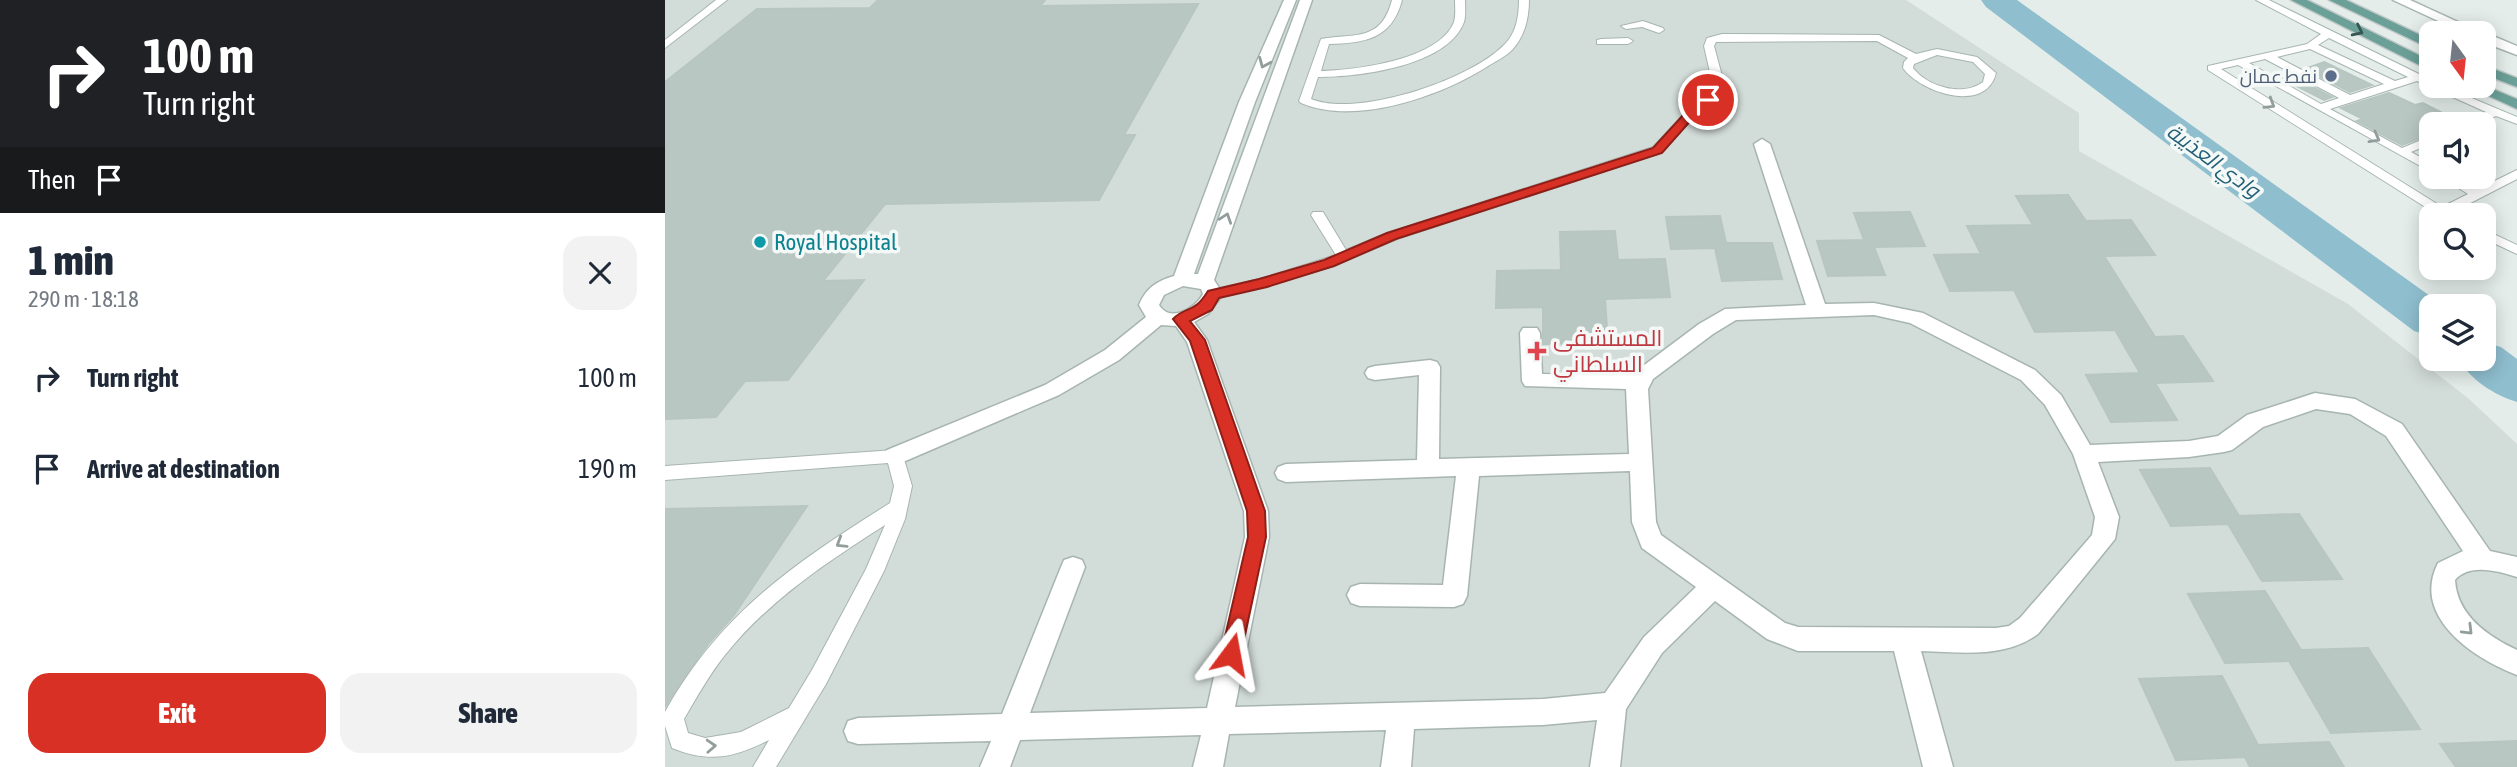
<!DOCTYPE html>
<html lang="en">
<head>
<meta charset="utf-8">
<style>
  :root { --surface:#fff; --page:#f2f2f3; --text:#1f2937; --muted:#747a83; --accent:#d93025 }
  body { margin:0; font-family:"Asap Condensed",Cairo,sans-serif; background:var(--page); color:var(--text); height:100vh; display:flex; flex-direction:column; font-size:26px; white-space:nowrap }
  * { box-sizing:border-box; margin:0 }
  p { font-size:23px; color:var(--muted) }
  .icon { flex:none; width:38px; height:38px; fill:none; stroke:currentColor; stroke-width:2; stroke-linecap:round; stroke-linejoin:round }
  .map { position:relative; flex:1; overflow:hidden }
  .panel { display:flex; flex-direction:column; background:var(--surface); width:665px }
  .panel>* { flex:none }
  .top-card { background:#202124; color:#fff; overflow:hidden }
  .needle { width:46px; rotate:165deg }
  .controls { position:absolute; left:1754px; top:21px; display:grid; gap:14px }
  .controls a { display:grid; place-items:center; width:77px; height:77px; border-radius:14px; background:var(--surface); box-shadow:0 4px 18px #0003; font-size:35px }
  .pin { position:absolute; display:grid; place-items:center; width:60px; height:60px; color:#fff; margin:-30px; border:4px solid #fff; border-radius:50%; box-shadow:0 2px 7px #0007 }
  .me { position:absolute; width:77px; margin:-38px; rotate:13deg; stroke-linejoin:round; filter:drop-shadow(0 0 5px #0008) }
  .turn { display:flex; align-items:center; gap:24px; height:147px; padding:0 28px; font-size:32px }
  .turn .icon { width:91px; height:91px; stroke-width:2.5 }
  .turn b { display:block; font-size:49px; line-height:60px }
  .then { display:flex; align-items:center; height:66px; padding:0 28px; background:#0003; gap:14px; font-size:26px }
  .round { display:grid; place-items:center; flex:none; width:74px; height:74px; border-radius:21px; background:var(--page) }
  .head { display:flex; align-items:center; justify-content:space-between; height:119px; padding:0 28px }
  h1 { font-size:42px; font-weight:800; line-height:52px }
  .action { display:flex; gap:14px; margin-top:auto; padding:14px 28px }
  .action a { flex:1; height:80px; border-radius:21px; background:var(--accent); color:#fff; font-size:28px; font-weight:800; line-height:80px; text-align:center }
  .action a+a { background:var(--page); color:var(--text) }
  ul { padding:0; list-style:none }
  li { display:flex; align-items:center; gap:21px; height:91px; padding:0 28px }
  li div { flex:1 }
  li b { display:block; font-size:26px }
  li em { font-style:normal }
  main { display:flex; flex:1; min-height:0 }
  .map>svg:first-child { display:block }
  .built { fill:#d2dcd9 }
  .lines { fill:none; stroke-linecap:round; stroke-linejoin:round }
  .river { fill:#8fbece; fill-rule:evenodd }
  .building { fill:#b9c7c3; stroke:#b7c6c1; stroke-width:2 }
  .service-casing { stroke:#a7b5b1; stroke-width:2 }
  .minor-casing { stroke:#a7b5b1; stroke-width:3 }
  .tertiary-casing { stroke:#a7b5b1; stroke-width:3 }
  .primary-casing { stroke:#c2c9c8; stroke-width:3 }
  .service { fill:#fff; fill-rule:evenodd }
  .minor { fill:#fff; fill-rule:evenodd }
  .tertiary { fill:#fff; fill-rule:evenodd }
  .primary { fill:#6ba098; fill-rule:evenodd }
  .oneway { stroke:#365651 }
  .oneway2 { stroke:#929e9c }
  .route { fill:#d93025; stroke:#8d1f18; stroke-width:2 }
  .service-dot { fill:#5c6f8a; stroke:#f4f9f7; stroke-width:2.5 }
  .culture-dot { fill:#0f9aa8; stroke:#f4f9f7; stroke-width:2.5 }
  .health-dot { fill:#e0444e; stroke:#f4f9f7; stroke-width:2.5 }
  .labels { text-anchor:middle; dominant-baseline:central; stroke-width:7; stroke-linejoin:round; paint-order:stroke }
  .far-service-label { font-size:19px; fill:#4e5e75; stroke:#f4f9f7; text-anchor:end }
  .far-water-label { font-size:21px; font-style:italic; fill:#215f76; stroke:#f4f9f7 }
  .culture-label { font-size:23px; fill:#0d838f; stroke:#f4f9f7; text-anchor:start }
  .health-label { font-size:23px; fill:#be3a42; stroke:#f4f9f7; text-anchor:start }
</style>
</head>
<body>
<main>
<section class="panel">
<div class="top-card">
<div class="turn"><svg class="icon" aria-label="right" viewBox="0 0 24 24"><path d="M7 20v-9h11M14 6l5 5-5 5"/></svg><div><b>100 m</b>Turn right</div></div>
<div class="then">Then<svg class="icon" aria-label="arrive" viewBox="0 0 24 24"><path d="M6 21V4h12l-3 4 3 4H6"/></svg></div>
</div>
<div class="head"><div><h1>1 min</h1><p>290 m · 18:18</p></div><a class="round"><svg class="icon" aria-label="close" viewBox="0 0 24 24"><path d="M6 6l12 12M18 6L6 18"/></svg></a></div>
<ul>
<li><svg class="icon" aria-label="right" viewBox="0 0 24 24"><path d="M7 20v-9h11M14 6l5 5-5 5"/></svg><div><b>Turn right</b></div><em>100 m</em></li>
<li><svg class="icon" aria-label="arrive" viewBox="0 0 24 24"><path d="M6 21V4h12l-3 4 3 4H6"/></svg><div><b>Arrive at destination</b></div><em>190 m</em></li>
</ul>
<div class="action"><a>Exit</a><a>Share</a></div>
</section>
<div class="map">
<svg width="1852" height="767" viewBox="0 0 1852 767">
  <rect width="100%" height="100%" fill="#e4edea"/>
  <!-- built -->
  <polygon class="built" points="0,0 1241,0 1414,113 1414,151 1683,304 1804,399 1852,444 1852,767 0,767"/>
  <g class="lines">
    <!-- river -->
    <g class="river">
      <polygon points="1316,0 1352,0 1779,306 1766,306 1766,336 1749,331 1321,7"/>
      <path d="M1818 342 1836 347 1852 359V402C1829 395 1806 380 1793 359H1818Z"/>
    </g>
  </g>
  <!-- building -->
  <g class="building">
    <polygon points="213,0 380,0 375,6 533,4 459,135 470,135 434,200 220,204 158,281 199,280 123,380 80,381 51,417 0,419 0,82 92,9 205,8"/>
    <polygon points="1659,62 1707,85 1685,92 1640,69"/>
    <polygon points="1623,74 1667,97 1659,100 1614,77"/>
    <polygon points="1724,93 1750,105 1758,103 1787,118 1766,123 1766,134 1737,145 1692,121 1698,119 1676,108"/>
    <polygon points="1403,195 1421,221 1466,220 1490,255 1439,256 1490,337 1518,336 1548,381 1490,383 1512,420 1446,422 1421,375 1475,373 1450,330 1370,332 1349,290 1285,291 1269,255 1316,254 1302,226 1368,225 1351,196"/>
    <polygon points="1245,212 1260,246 1209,247 1220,275 1163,276 1152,241 1199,240 1189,213"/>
    <polygon points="1055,216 1061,243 1107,243 1117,279 1057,281 1050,248 1006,249 1001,217"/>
    <polygon points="950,231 953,260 1000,259 1005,297 940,299 943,342 878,344 878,307 831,308 832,271 896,270 895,232"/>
    <polygon points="1545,468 1574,516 1634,514 1677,579 1597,581 1563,524 1506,526 1475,470"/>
    <polygon points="142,506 69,615 43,644 0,707 0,509"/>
    <polygon points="1600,591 1636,650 1703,648 1755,729 1666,733 1624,661 1560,663 1523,594"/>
    <polygon points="1557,676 1593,745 1664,742 1679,767 1585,767 1580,757 1511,760 1474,679"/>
    <polygon points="1852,741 1852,767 1791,767 1775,744"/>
  </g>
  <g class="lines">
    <defs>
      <g id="service">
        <polygon points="51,0 62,0 0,48 0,40"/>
        <path d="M727 0H737C727 39 700 43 664 44L656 71C691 70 774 60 789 22 791 15 790 7 790 0H800C800 7 801 15 799 22 783 66 694 77 653 77L646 99C692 118 805 80 839 45 851 34 854 16 854 0H864C864 18 860 36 847 50 840 57 829 62 820 68 773 97 690 126 636 103L634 101 656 39C691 33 716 42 727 0Z"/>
        <path d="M1591 0H1604L1766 80V86H1778L1852 117V124L1831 116 1811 124H1796L1821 112 1752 81 1665 109 1737 148 1766 136V144L1746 152 1766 163V172L1573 65 1556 69 1777 207 1803 194 1776 177H1791L1813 189 1852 170V179L1788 212 1790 215H1773L1543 70V66L1642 44 1656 34ZM1664 38 1743 77 1730 81 1653 45ZM1645 49 1719 84 1685 95 1612 57ZM1600 59 1674 98 1656 104 1584 63Z"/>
        <polygon points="978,21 998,28 999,30 994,33 977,27 961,29 956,26"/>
        <path d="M1057 34 1214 35 1251 54 1272 49 1312 57 1331 73C1321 114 1256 93 1238 68L1239 62 1243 58 1212 41 1051 42 1049 46 1061 91 1028 117 996 153 732 239 669 266 602 286 548 299 541 294 543 291 595 279 671 255 646 215 648 212H658L681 250 722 233 988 147 1020 113 1049 90 1039 46 1042 38ZM1272 55 1308 62 1320 74 1318 82C1298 97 1263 87 1248 68L1249 64Z"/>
        <polygon points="936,39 963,38 968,41 963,44 932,44 932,40"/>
        <polygon points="1818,229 1852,245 1852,254 1818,238"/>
        <path d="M230 450 236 451 238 456 247 486 240 519 219 571 161 684 111 767H88L104 740C69 758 44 763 7 748L0 726V712C56 612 130 563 225 503L229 486 223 463 0 480V466ZM220 525 201 569 147 670 124 708 76 732 40 738 23 733 19 719C32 697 44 675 60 655 103 601 162 562 220 525Z"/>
      </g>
      <path id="minor" d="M619 0H631L590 102 529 274H533L635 0H647L549 280 558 294 543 314 529 322 542 340 603 511 604 537 570 707 878 699 940 693 979 637 1031 587 977 548 967 522 965 471 814 476 802 596 798 604 789 607 695 606 686 603 682 595 686 587 695 584 778 585 791 476 621 482 613 479 610 473 613 467 621 464 752 460 754 375 710 380 703 378 700 373 703 368 710 366 765 360 772 362 775 367 774 459 964 454 961 389 860 386 857 381 855 333 858 328H872L875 333 877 374 970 375 974 369 1034 324 1060 309 1141 305 1089 144 1097 139 1105 144 1160 304 1209 303 1258 313 1370 370 1396 395 1425 445 1524 441 1553 436 1582 415 1650 393 1690 399 1737 424 1825 551 1852 557V577C1833 571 1804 563 1790 580 1792 615 1822 636 1852 650V675C1807 658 1746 616 1773 563L1798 551 1721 436 1685 414 1651 409 1598 427 1567 450 1559 452 1524 457 1433 462 1454 517 1450 539 1373 634C1339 659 1296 652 1256 651L1288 767H1258L1229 651H1133L1102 639 1050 601 997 653 961 709 955 767H925L932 720 878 725 749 729 746 767H716L721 730 564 734 558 767H528L536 735 355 740 345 767H315L326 741 193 744 183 741 179 731 183 721 193 718 337 714 396 567 399 560 408 557 417 560 420 567 365 713 542 708 580 537 579 511 522 342 511 326 496 325 454 360 394 395 238 462 230 465 222 462 219 456 222 450 380 385 440 350 481 317 474 305C481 288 492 281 509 276L574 102ZM518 286 536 289 538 294C530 309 505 323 494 305L499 295ZM1209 315 1245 323 1356 380 1380 405 1408 454 1430 517 1427 535 1355 618 1344 626 1331 628 1133 627 1120 623 996 535 991 522 983 389 988 379 1048 334 1071 320Z"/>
      <polygon id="tertiary" points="1728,0 1745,0 1817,33 1823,34 1852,46 1852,55 1818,42 1818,33 1799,33"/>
      <g id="primary">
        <polygon points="1626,0 1642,0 1766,61 1766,71"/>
        <polygon points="1664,0 1681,0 1766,40 1766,49"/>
        <polygon points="1818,65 1852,78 1852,87 1818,74"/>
        <polygon points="1818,85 1852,99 1852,109 1802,86"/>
      </g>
    </defs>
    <!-- service casing -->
    <use href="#service" class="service-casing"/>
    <!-- minor casing -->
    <use href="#minor" class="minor-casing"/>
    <!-- tertiary casing -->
    <use href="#tertiary" class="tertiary-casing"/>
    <!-- primary casing -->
    <use href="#primary" class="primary-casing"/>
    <!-- service -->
    <use href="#service" class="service"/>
    <!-- minor -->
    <use href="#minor" class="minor"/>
    <!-- tertiary -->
    <use href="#tertiary" class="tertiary"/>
    <!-- primary -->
    <use href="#primary" class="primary"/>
  </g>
  <!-- one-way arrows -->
  <defs><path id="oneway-chevron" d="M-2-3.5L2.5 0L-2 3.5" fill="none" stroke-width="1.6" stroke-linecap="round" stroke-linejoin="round" transform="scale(1.75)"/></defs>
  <use class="oneway" href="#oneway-chevron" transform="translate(1693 31) rotate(26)"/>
  <g class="oneway2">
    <use href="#oneway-chevron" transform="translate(599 63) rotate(113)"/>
    <use href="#oneway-chevron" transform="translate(1605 104) rotate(32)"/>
    <use href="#oneway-chevron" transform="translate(1710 138) rotate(29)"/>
    <use href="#oneway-chevron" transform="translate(561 218) rotate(-71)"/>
    <use href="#oneway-chevron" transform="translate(176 543) rotate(148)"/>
    <use href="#oneway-chevron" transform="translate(1803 630) rotate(45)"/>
    <use href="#oneway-chevron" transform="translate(46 746) rotate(-3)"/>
  </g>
  <!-- route -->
  <path class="route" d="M1039 97 1049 100 1028 118 997 153 731 239 669 266 602 287 554 298 547 310 525 321 540 340 600 511 601 537 576 654 573 661 566 663 559 661 556 654 583 537 582 511 525 341 508 319C522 305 528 315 543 291L594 279 659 260 722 233 988 148 1020 113Z"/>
  <!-- markers -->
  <circle class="service-dot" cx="1666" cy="76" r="7"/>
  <circle class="culture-dot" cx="95" cy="242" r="7"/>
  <path class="health-dot" d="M868.5 340.5h7v7h7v7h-7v7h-7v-7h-7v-7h7z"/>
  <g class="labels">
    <!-- far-service labels -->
    <g class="far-service-label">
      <text x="1652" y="76">نفط عمان</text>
    </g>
    <!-- far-water labels -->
    <g class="far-water-label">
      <text transform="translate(1549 160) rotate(36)">وادي العذيبة</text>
    </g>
    <!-- culture labels -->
    <g class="culture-label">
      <text x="109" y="242">Royal Hospital</text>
    </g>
    <!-- health labels -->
    <g class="health-label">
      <text x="888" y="338">المستشفى<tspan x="888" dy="26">السلطاني</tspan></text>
    </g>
  </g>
</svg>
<div class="controls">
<a><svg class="needle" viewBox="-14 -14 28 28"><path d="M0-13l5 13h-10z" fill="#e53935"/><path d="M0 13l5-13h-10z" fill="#747a83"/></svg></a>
<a><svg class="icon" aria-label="sound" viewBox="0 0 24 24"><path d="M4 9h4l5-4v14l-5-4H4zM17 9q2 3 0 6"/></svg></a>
<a><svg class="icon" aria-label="search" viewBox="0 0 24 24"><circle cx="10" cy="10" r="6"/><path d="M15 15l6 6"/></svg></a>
<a><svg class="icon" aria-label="layers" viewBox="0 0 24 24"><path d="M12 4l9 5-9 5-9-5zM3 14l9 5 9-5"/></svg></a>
</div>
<div class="pin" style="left:1043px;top:100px;background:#d93025"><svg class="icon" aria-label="arrive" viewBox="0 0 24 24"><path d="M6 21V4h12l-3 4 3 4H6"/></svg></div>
<svg class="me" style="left:566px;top:654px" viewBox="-20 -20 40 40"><path d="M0-17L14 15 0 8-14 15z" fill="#d93025" stroke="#fff" stroke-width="4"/></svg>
</div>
</main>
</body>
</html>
